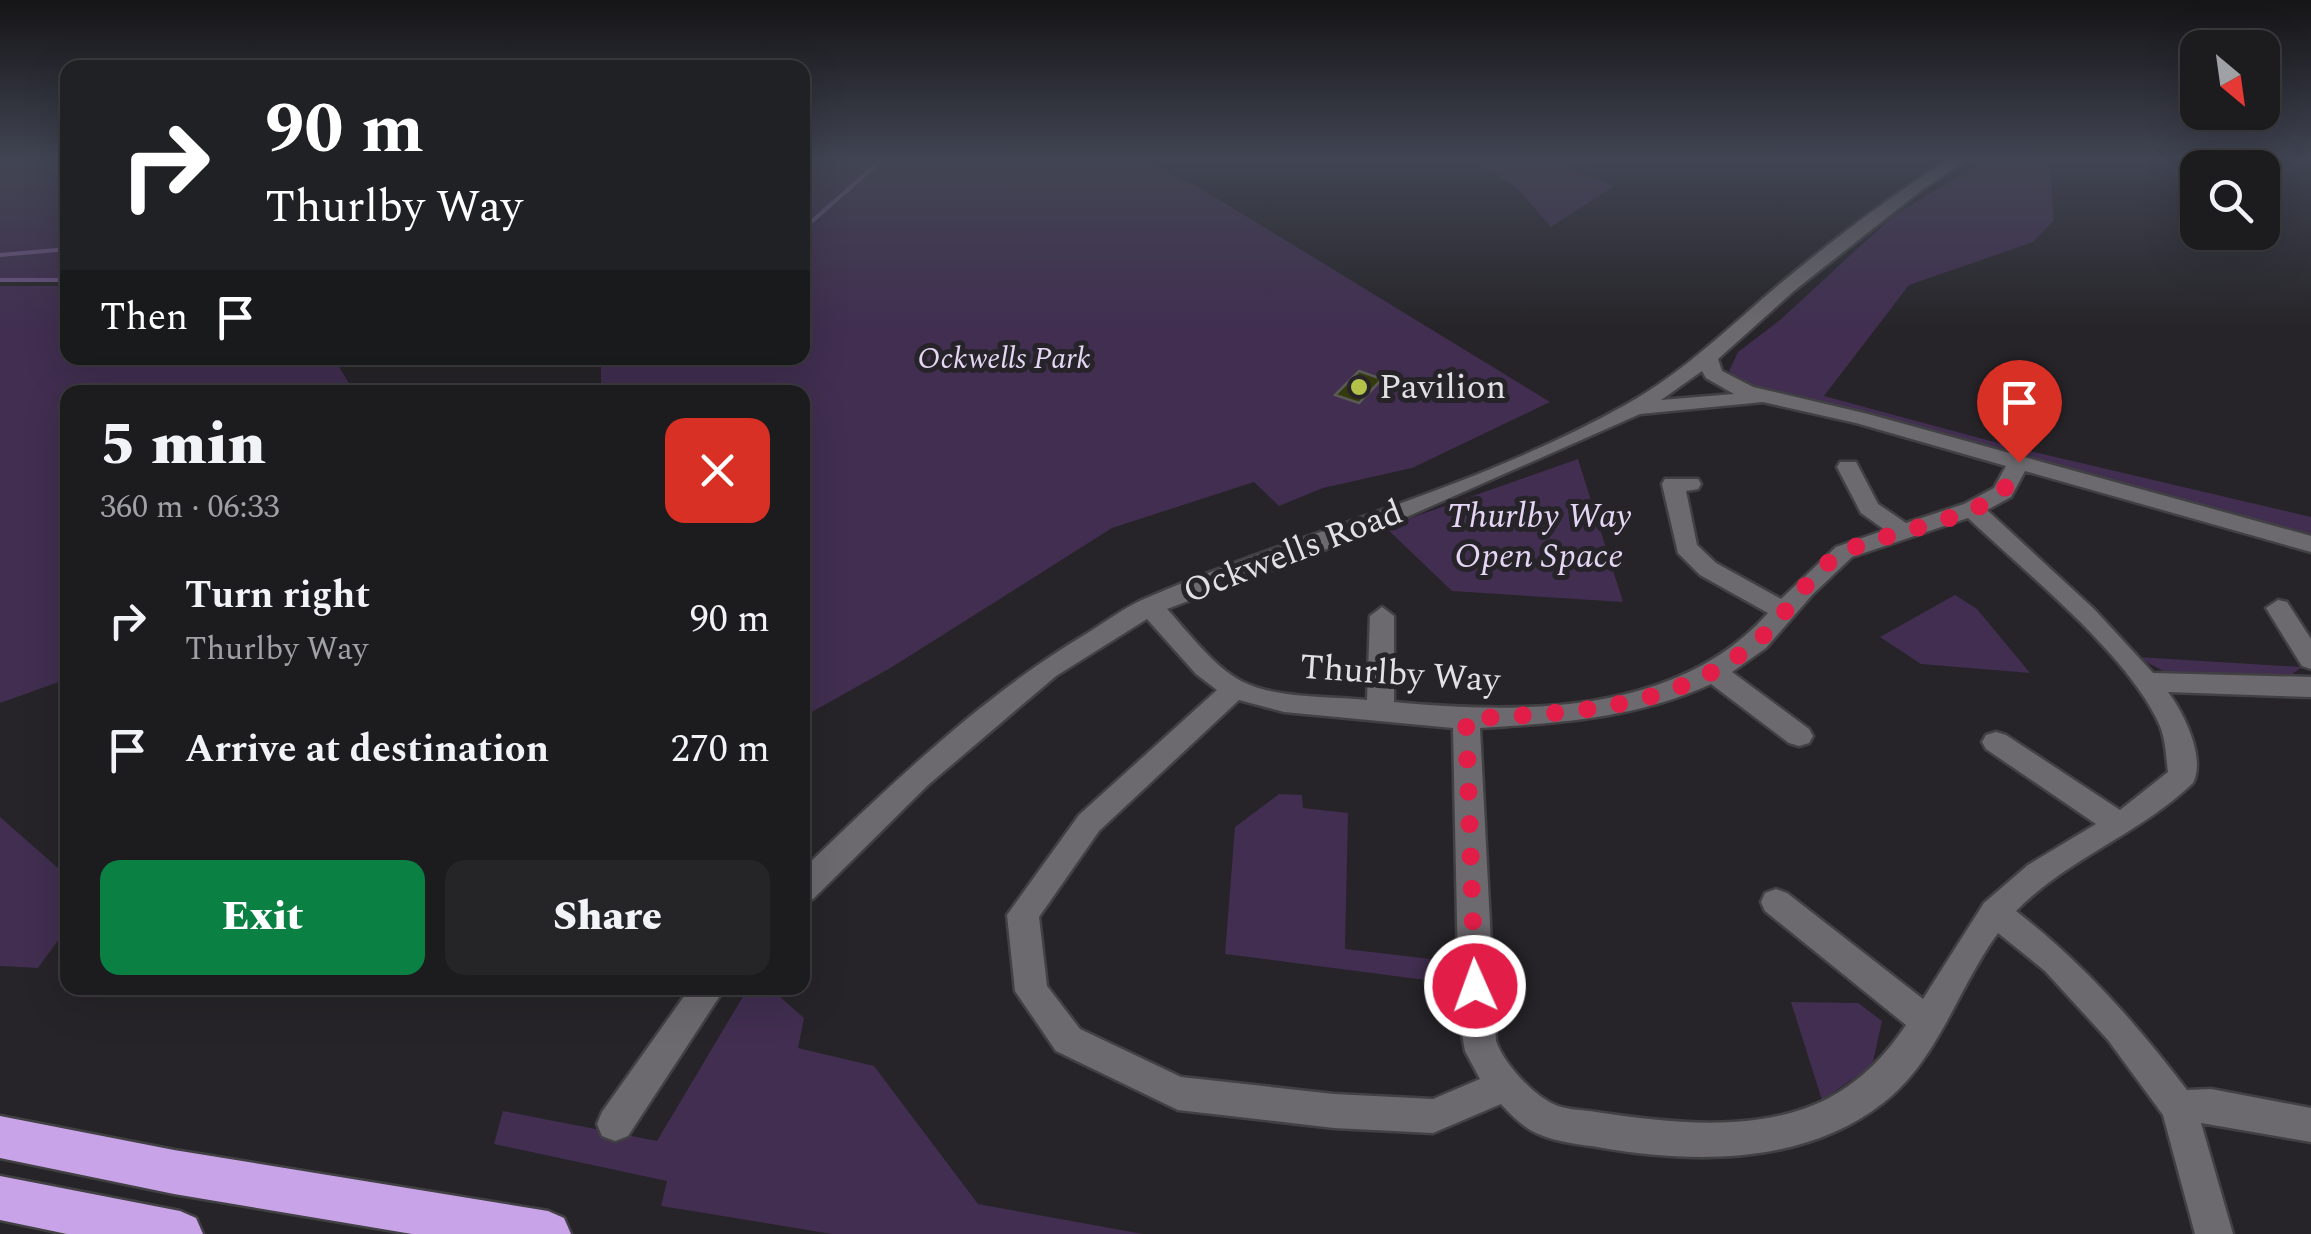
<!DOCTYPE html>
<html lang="en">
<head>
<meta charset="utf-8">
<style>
  :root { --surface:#1c1b1e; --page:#252427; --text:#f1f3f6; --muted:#a0a1a4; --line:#3a393c; --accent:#0b8043 }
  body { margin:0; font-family:Spectral,serif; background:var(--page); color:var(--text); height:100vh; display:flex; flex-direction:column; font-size:38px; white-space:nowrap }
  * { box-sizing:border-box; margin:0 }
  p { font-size:32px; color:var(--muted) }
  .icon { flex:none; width:55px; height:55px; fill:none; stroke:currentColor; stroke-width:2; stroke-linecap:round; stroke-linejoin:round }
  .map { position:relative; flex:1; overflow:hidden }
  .panel { position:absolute; left:60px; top:385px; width:750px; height:610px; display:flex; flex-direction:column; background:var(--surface); border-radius:20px; box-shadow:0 10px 40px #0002,0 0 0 2px var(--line) }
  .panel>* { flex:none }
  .guide { position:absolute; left:60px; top:60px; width:750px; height:305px; border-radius:20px; box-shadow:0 10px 40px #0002,0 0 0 2px var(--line); background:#202124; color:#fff; overflow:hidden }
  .needle { width:65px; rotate:151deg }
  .controls { position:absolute; left:2180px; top:30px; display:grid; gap:20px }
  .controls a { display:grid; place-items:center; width:100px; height:100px; border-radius:20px; background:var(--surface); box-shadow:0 10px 40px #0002,0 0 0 2px var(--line); font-size:50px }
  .pin { position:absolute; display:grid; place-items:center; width:85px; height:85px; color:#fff; margin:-102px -42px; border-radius:50% 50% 50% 0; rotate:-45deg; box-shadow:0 0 10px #0007 }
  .pin .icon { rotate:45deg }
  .me { position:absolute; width:110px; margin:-55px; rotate:358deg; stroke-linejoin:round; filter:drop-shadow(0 0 8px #0008) }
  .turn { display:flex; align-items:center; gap:35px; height:210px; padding:0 40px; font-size:45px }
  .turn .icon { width:130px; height:130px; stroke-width:2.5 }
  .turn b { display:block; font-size:70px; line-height:85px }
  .then { display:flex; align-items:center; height:95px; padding:0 40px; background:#0003; gap:20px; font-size:38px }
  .round { display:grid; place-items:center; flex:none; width:105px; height:105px; border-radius:20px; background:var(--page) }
  .overview { display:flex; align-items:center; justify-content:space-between; height:170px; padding:0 40px }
  h1 { font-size:60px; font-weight:800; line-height:75px }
  .cta { display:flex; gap:20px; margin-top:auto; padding:20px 40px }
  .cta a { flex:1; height:115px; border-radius:20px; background:var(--accent); color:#fff; font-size:40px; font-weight:800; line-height:115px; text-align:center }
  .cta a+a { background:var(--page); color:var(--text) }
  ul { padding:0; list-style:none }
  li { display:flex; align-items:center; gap:30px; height:130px; padding:0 40px }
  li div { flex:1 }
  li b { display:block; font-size:38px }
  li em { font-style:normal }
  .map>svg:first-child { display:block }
  .green { fill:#412e50 }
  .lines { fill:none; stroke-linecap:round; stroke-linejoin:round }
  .stream { stroke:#6f5585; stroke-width:4 }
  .building { fill:#353a0e; stroke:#595a55; stroke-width:2.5 }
  .minor-casing { stroke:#414043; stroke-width:5 }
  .highway-casing { stroke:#414043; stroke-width:5 }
  .minor { fill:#6d6a6f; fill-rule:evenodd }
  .highway { fill:#c8a3e7; fill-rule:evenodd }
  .route { stroke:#e11d48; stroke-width:18; stroke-dasharray:0 32.4 }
  .poi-dot { fill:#b4c24a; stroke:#262428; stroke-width:4 }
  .labels { text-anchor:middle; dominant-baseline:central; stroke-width:10; stroke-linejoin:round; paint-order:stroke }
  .far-park-label { font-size:30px; font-style:italic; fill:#e6d6f5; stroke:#262428 }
  .poi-label { font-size:35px; fill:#e1e0e3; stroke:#262428; text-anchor:start }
  .park-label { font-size:35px; font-style:italic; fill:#e6d6f5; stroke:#262428 }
  .street-label { font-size:35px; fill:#e1e0e3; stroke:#262428 }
</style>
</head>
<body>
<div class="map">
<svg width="2311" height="1234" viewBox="0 0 2311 1234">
  <rect width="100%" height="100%" fill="#262428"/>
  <!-- green -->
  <g class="green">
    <rect x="0" y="158" width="67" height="122"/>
    <polygon points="803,158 1124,158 1151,164 1205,191 1550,402 1412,468 1323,488 1279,506 1254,482 1112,528 892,667 803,717 802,392 601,392 601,358 802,358"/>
    <polygon points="1468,158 1603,158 1586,167 1576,163 1568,169 1614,186 1551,227 1516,187"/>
    <polygon points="1989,158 2049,158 2054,220 2033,242 1909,285 1824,396 2009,446 2311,517 2311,538 1744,383 1729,371 1738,352 1780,320 1894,215"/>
    <polygon points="0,286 67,286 68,358 334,358 354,392 68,392 67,679 0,703"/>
    <polygon points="1578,459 1623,602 1452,591 1385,527"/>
    <polygon points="1955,595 1977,609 2030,673 1921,664 1880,637"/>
    <polygon points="2137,657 2302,667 2288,677 2165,672"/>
    <polygon points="1279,794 1302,795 1303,808 1348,813 1345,949 1457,962 1456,984 1225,954 1235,827"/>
    <polygon points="0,817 67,876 67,928 38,968 0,966"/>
    <polygon points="748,988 770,988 804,1018 798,1048 874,1066 978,1204 1143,1234 832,1234 661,1206 667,1181 494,1144 503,1111 657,1141"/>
    <polygon points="1791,1002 1858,1003 1882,1021 1872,1066 1822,1100"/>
  </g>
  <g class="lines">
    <!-- stream -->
    <g class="stream">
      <polyline points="802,230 884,158"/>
      <polyline points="0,255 68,249"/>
      <polyline points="0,280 68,280"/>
    </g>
  </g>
  <!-- building -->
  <polygon class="building" points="1359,371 1382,379 1359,403 1335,395"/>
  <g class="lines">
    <defs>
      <g id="minor">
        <path d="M1951 158H1970L1923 189 1795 290 1718 359 1722 371 1753 387 1868 414 2311 536V552L2025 471 2011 497 1987 510 2094 609 2153 673 2311 677V697L2168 692C2184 713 2206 758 2193 783 2140 834 2068 858 2016 911 2083 963 2136 1023 2187 1090L2211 1089 2311 1108V1142L2201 1123 2233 1234H2195L2163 1115 2108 1040 2045 971 1998 933C1958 987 1938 1061 1883 1103 1805 1164 1696 1164 1603 1148 1581 1144 1557 1143 1536 1133 1523 1127 1511 1115 1501 1104L1433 1133 1334 1128 1178 1110 1056 1051 1015 991 1007 915 1079 815 1217 690 1196 674 1147 619 1056 676 928 785 813 899 802 903V870C891 785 980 697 1086 634 1105 622 1124 608 1144 599 1302 531 1476 489 1627 404 1685 372 1731 325 1781 283 1835 238 1892 195 1951 158ZM1702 371 1706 378 1734 394 1661 400ZM1763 402 1856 423 2006 466 1994 488 1964 504 1906 523 1878 504 1856 462H1840L1837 467 1861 513 1885 530 1836 547 1781 599 1716 563 1697 545 1686 491 1698 489 1701 484 1698 479H1665L1662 484 1678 553 1700 575 1768 613C1677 716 1519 714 1394 702V616L1382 607 1370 616 1367 700C1328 696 1276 699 1241 681 1212 665 1189 633 1167 609L1377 530 1640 414ZM1968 518C2025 572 2130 656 2160 726 2166 741 2166 757 2168 772L2120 810 2006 735 1996 732 1986 735 1982 742 1986 749 2096 824 2028 865 1984 903 1923 999 1787 893 1776 889 1765 893 1761 902 1765 911 1906 1025C1885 1056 1862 1080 1829 1098 1760 1134 1670 1123 1596 1112 1584 1110 1570 1110 1558 1106 1535 1098 1504 1064 1496 1041L1480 728C1561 723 1637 718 1711 684L1789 743 1799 746 1809 743 1813 736 1809 729 1732 672 1766 648 1812 595 1852 557ZM1239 700 1284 712 1453 728 1459 1017 1465 1051 1480 1079 1433 1099 1334 1094 1181 1077 1080 1029 1047 986 1039 917 1099 831Z"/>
        <polygon points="2278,600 2287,602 2311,639 2311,669 2302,666 2266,608"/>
        <polygon points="690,988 725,988 628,1136 615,1141 602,1136 597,1124 602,1112"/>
      </g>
      <g id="highway">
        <polygon points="0,1116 174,1150 548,1211 564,1218 571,1234 412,1234 174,1194 0,1158"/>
        <polygon points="0,1176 180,1211 196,1218 203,1234 67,1234 0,1220"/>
      </g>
    </defs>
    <!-- minor casing -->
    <use href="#minor" class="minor-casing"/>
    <!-- highway casing -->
    <use href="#highway" class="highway-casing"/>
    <!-- minor -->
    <use href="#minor" class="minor"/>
    <!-- highway -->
    <use href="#highway" class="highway"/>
  </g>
  <!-- sky -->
  <linearGradient id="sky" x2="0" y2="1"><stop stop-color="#151416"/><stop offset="0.48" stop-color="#414553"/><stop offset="1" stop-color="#414553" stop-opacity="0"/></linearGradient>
  <rect width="2311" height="331" fill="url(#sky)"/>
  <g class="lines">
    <!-- route -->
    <path class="route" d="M1475 986 1466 719C1568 712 1673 712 1756 642 1789 615 1809 569 1848 550 1884 533 1983 517 2004 489 2010 482 2014 471 2019 462"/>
  </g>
  <!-- markers -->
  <circle class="poi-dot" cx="1359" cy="387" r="10"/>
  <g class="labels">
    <!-- far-park labels -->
    <g class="far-park-label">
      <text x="1004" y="359">Ockwells Park</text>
    </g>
    <!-- poi labels -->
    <g class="poi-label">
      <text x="1379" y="387">Pavilion</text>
    </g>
    <!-- park labels -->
    <g class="park-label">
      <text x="1539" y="516">Thurlby Way<tspan x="1539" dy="40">Open Space</tspan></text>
    </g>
    <!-- street labels -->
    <g class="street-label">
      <text transform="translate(1293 552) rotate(-21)">Ockwells Road</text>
      <text transform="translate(1400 674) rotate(4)">Thurlby Way</text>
    </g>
  </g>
</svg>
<div class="controls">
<a><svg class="needle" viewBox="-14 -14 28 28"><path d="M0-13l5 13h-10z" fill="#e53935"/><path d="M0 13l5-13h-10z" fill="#a0a1a4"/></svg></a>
<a><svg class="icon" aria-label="search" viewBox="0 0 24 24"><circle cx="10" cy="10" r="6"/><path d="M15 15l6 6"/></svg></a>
</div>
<div class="pin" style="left:2019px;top:462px;background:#d93025"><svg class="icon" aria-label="arrive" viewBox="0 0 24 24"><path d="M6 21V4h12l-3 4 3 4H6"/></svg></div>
<svg class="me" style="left:1475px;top:986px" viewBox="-20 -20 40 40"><circle r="17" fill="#e11d48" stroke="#fff" stroke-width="3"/><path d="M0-11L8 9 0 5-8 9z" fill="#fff"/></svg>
<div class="guide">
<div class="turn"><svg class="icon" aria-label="right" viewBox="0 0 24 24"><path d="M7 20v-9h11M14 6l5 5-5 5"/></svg><div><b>90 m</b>Thurlby Way</div></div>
<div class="then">Then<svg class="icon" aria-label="arrive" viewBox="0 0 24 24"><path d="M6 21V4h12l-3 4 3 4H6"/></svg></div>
</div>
<section class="panel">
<div class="overview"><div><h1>5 min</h1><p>360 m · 06:33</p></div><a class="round" style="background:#d93025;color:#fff"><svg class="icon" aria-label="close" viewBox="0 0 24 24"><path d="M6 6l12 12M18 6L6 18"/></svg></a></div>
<ul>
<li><svg class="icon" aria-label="right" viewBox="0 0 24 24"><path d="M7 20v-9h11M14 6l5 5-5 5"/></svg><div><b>Turn right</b><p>Thurlby Way</p></div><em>90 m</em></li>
<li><svg class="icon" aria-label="arrive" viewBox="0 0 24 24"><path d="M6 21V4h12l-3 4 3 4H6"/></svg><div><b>Arrive at destination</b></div><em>270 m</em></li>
</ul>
<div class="cta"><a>Exit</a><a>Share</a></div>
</section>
</div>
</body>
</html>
